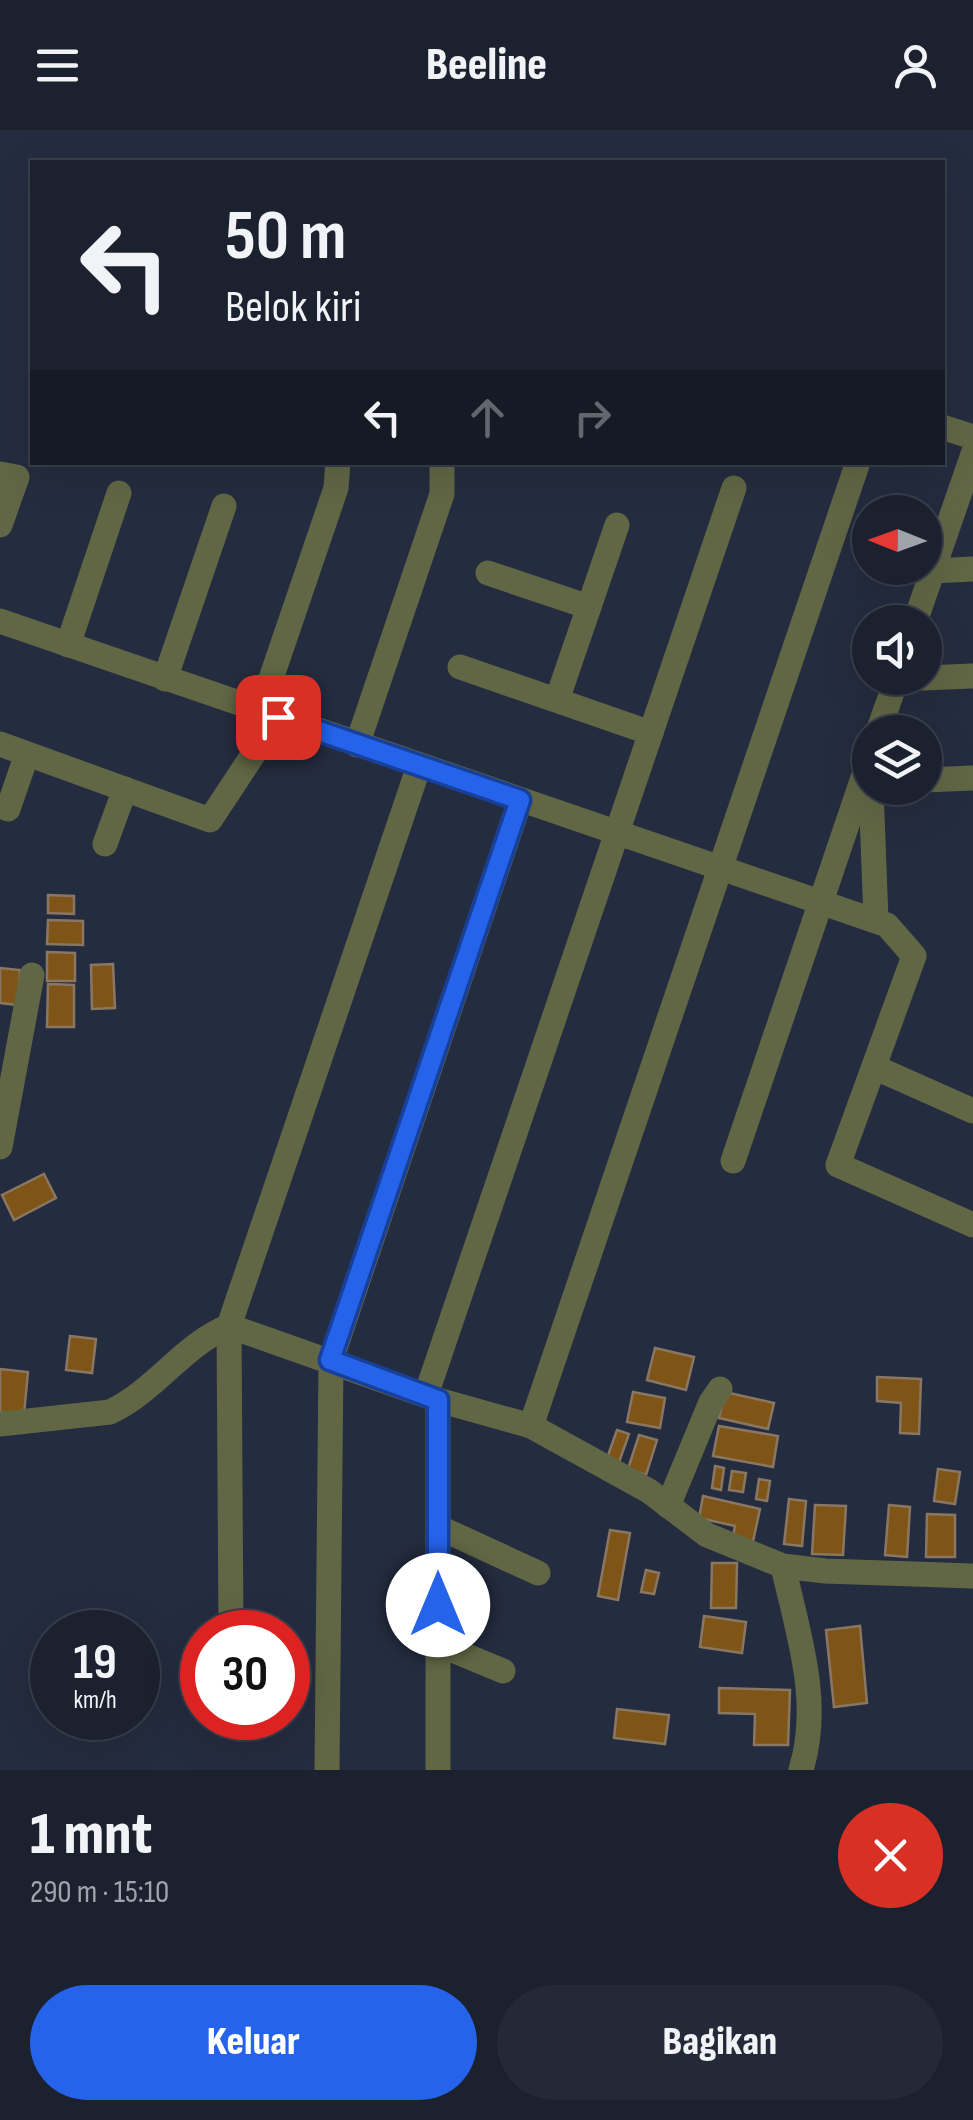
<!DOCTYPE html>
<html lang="id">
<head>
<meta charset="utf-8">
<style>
  :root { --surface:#1b212f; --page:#242937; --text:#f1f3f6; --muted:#a0a3aa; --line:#393e4b; --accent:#2563eb }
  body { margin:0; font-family:"Sofia Sans Condensed",sans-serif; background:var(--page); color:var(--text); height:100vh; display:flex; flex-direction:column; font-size:38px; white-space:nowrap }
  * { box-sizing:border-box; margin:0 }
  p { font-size:32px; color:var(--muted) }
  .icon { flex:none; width:55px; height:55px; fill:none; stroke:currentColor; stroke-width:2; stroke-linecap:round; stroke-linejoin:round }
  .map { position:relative; height:1640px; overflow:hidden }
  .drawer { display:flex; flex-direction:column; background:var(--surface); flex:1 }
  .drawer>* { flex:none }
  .top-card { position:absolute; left:30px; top:30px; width:915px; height:305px; border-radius:0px; box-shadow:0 10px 40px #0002,0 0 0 2px var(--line); background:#1b212f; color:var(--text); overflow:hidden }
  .needle { width:65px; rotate:271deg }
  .tools { position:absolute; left:852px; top:365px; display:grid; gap:20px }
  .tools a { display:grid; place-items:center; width:90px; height:90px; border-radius:50%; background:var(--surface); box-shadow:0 10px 40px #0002,0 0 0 2px var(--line); font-size:50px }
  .speed { position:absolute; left:30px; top:1480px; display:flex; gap:20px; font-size:50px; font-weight:700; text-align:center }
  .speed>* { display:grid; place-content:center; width:130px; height:130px; border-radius:50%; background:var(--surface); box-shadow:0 10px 40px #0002,0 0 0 2px var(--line); line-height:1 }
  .speed small { font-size:25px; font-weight:400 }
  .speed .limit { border:15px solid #d22; background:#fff; color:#111 }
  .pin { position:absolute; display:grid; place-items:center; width:85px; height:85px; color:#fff; margin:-42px; border-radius:20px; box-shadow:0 5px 15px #0006 }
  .me { position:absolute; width:110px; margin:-55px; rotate:0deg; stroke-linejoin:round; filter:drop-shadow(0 0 8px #0008) }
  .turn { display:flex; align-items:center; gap:35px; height:210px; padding:0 30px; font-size:45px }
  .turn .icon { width:130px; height:130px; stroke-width:2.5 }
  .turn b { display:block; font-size:70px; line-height:85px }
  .lanes { display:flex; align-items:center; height:95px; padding:0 30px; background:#0003; justify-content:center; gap:50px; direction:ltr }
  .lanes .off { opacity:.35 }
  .round { display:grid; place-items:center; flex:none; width:105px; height:105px; border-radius:52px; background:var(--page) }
  .overview { display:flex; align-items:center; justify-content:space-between; height:170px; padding:0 30px }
  h1 { font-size:60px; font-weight:800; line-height:75px }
  .cta { display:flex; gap:20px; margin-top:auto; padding:20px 30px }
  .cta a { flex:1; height:115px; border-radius:60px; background:var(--accent); color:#fff; font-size:40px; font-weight:800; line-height:115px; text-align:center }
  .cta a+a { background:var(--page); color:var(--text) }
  header { display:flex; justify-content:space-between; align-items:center; height:130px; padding:0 30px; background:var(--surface); font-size:45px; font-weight:800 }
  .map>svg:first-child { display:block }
  .building { fill:#7e5417; stroke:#897763; stroke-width:2.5 }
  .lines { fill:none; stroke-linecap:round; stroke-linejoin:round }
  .street { stroke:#616745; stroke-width:25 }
  .route-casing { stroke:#184099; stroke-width:25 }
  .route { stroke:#2563eb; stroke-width:18 }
</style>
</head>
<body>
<header><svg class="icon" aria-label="menu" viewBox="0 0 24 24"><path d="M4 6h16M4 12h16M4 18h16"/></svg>Beeline<svg class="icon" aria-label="person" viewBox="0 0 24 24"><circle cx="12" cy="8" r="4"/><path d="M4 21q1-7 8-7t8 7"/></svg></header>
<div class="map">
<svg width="973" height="1640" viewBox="0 0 973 1640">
  <rect width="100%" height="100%" fill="#242c3f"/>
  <!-- building -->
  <g class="building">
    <polygon points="48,765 74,766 74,784 48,783"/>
    <polygon points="48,790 83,791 83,815 47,814"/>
    <polygon points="47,822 75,823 75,851 47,851"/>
    <polygon points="113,834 115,878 92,879 91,835"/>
    <polygon points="0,838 20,840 18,875 0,873"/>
    <polygon points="48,854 74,855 74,897 47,897"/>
    <polygon points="44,1044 56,1068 14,1090 2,1065"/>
    <polygon points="70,1206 96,1209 92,1243 66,1240"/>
    <polygon points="655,1218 694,1227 686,1260 647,1250"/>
    <polygon points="0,1239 28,1242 24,1284 0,1282"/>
    <polygon points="877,1247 921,1249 919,1304 900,1303 901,1273 877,1271"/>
    <polygon points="633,1262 665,1268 660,1298 627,1292"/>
    <polygon points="725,1262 774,1273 768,1299 719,1288"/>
    <polygon points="719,1296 778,1306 773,1337 713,1326"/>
    <polygon points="617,1300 629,1304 618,1335 606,1331"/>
    <polygon points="639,1305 657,1310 646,1345 628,1339"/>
    <polygon points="715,1336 724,1338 721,1360 712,1358"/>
    <polygon points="938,1339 960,1342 955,1374 934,1371"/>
    <polygon points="732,1341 746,1343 743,1362 729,1360"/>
    <polygon points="759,1349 770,1351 767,1371 756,1369"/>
    <polygon points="703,1366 760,1379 752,1416 732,1411 735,1396 699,1388"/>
    <polygon points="789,1369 806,1371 802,1416 784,1414"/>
    <polygon points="815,1375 846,1376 843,1425 812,1424"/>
    <polygon points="889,1375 910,1377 907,1427 885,1425"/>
    <polygon points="927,1384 955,1385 955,1427 926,1427"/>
    <polygon points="610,1400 630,1403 618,1470 598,1466"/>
    <polygon points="712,1433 737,1433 736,1478 711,1478"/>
    <polygon points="646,1440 659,1443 654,1464 641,1462"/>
    <polygon points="704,1486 746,1492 742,1523 700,1517"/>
    <polygon points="860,1496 867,1573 834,1577 826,1500"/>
    <polygon points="719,1558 790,1560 788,1615 754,1615 755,1584 719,1583"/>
    <polygon points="617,1579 669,1585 665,1614 614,1608"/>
  </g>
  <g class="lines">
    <!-- street -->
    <g class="street">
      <polyline points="942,297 973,307"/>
      <polyline points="0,344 17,347 0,395"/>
      <polyline points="932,441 973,439"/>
      <polyline points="488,443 589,477"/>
      <polyline points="0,491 887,795 914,826 838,1035 973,1095"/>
      <polyline points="915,492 973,324"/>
      <polyline points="68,515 119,363"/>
      <polyline points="460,537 651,603"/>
      <polyline points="165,549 224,376"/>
      <polyline points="897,549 973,546"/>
      <polyline points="557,570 617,395"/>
      <polyline points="260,581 336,358 338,332"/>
      <polyline points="878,602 897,548"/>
      <polyline points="0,614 210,690 278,587"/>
      <polyline points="357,615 442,364 442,332"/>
      <polyline points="925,650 973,648"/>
      <polyline points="871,658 876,790"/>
      <polyline points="8,679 27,624"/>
      <polyline points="105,714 125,659"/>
      <polyline points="874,937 973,981"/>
      <polyline points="0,1017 32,845"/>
      <polyline points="733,1031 870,627"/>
      <polyline points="426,1265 734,358"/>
      <path d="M0 1294 110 1282C155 1261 183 1215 229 1196L438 1270 531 1296 649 1361 707 1405 783 1436 825 1441 973 1446"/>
      <polyline points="531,1296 858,332"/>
      <polyline points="668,1376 711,1272 720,1259"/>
      <polyline points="438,1397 538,1443"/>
      <path d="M783 1436C798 1504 822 1571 801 1640"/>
      <polyline points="231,1502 229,1196 419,636"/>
      <polyline points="438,1514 503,1541"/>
      <polyline points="327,1640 331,1230 520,671"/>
      <polyline points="438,1640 438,1270"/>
    </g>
  </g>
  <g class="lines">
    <defs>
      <polyline id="route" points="278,587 520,670 330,1230 438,1270 438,1475"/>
    </defs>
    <!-- route casing -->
    <use href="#route" class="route-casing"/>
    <!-- route -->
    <use href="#route" class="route"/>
  </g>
</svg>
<div class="tools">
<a><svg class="needle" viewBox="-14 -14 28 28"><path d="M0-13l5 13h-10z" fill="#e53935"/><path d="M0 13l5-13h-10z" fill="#a0a3aa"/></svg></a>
<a><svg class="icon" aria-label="sound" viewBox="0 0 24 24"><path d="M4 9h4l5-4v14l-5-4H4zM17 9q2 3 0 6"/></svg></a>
<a><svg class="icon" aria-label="layers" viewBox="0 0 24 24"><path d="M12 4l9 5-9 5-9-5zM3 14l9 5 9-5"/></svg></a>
</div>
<div class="speed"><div>19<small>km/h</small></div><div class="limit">30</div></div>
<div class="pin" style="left:278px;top:587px;background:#d93025"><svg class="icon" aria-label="arrive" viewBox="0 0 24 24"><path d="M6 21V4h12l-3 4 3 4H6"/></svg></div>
<svg class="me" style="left:438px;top:1475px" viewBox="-20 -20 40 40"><circle r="19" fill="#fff"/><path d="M0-13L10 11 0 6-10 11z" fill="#2563eb"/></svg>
<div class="top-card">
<div class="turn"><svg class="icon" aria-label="left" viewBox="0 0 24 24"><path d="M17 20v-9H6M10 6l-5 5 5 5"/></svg><div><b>50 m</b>Belok kiri</div></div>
<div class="lanes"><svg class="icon" aria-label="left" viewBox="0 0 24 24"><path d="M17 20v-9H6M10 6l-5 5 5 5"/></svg><svg class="icon off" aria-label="ahead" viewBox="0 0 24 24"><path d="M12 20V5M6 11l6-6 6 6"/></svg><svg class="icon off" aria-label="right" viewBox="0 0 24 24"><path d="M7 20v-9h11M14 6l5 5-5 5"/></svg></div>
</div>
</div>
<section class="drawer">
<div class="overview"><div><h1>1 mnt</h1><p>290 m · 15:10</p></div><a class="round" style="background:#d93025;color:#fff"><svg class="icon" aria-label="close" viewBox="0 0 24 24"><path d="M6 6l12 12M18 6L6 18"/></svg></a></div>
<div class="cta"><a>Keluar</a><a>Bagikan</a></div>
</section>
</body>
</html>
